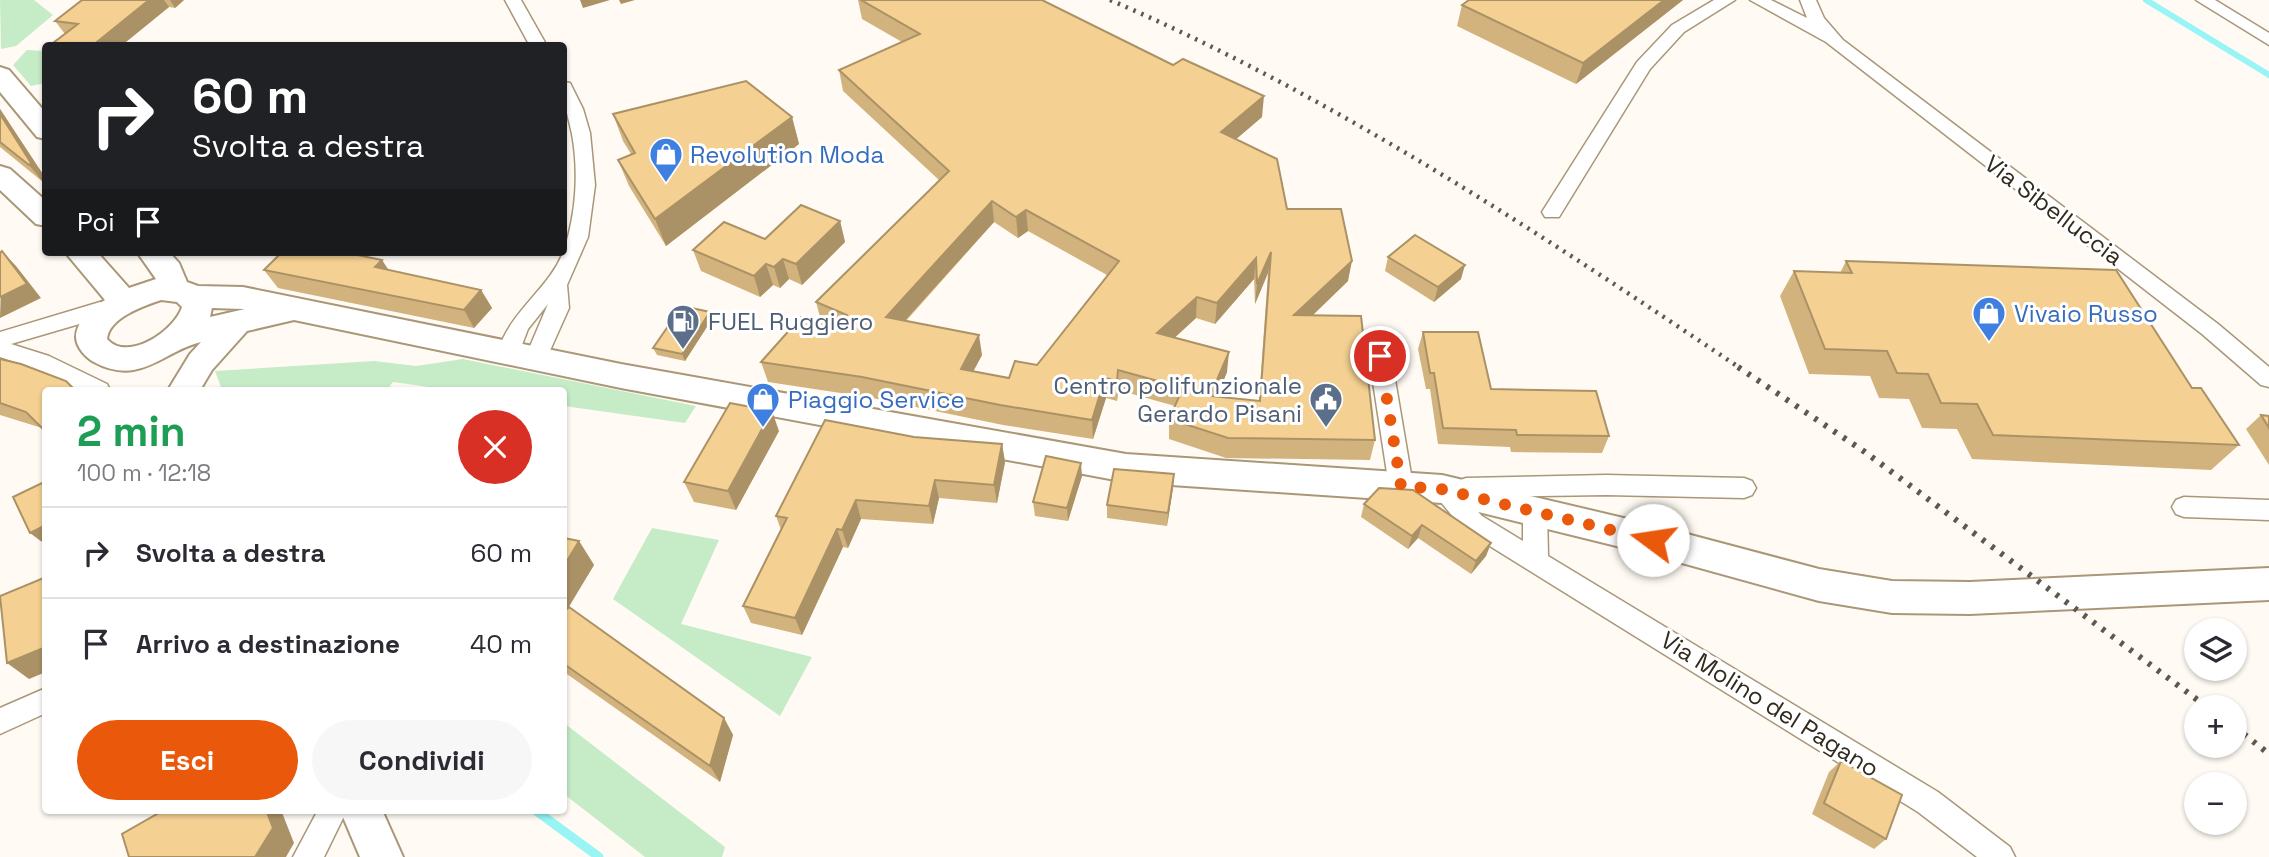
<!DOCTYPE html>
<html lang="it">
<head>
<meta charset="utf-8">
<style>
  :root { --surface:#fff; --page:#f7f7f7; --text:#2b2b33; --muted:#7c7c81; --line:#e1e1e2; --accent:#ea580c }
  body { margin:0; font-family:"Space Grotesk",sans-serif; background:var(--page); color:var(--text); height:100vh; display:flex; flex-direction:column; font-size:26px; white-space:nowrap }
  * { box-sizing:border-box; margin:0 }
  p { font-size:23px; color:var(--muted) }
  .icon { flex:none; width:38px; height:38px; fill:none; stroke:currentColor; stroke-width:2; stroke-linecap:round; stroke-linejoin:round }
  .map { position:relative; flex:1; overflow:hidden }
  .side { position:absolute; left:42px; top:387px; width:525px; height:427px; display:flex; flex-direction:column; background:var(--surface); border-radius:7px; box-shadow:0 2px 5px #0004 }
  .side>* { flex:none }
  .guide { position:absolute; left:42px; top:42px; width:525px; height:214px; border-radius:7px; box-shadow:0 2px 5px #0004; background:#202124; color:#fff; overflow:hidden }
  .fabs { position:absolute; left:2184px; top:618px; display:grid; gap:14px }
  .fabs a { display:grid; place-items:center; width:63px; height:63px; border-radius:50%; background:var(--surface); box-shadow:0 2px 5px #0004; font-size:35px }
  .pin { position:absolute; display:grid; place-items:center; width:60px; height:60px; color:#fff; margin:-30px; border:4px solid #fff; border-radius:50%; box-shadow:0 2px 7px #0007 }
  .me { position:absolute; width:77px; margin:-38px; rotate:284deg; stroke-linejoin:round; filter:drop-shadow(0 0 5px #0008) }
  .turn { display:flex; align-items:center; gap:24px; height:147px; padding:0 35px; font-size:32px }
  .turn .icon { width:91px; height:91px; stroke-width:2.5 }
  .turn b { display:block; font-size:49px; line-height:60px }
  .then { display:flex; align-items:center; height:66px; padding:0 35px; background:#0003; gap:14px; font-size:26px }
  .round { display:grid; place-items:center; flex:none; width:74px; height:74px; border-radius:37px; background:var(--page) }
  .headline { display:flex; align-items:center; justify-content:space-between; height:119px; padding:0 35px }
  h1 { font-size:42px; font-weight:700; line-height:52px; color:#1e9e55 }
  .cta { display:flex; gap:14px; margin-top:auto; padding:14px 35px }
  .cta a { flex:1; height:80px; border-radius:42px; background:var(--accent); color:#fff; font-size:28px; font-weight:700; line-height:80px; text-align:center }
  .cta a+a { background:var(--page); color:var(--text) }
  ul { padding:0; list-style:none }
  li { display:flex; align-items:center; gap:21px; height:91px; padding:0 35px; border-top:2px solid var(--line) }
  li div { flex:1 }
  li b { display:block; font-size:26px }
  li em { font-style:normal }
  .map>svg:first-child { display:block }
  .green { fill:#c6ebc7 }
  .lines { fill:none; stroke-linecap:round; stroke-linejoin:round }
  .stream-far1 { stroke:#98f4f5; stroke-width:6 }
  .stream { stroke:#98f4f5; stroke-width:9 }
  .street-casing { stroke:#a99778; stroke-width:3 }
  .secondary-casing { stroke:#a99778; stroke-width:4 }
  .street { fill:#fff; fill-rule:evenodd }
  .secondary { fill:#fff; fill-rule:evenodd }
  .rail-far1 { stroke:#5f584d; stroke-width:4.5; stroke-dasharray:2.5 6; stroke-linecap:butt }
  .rail { stroke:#5f584d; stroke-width:6; stroke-dasharray:3.5 8; stroke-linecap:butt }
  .wall { fill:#d2b37e; fill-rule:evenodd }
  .shaded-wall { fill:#ab9266 }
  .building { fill:#f4d092; stroke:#ab9266; stroke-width:2; fill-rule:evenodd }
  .route { stroke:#ea580c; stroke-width:12; stroke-dasharray:0 21.6 }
  .labels { text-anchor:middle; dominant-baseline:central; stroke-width:6; stroke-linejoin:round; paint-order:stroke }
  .shop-label { font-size:24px; fill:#366cbe; stroke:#fff; text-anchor:start }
  .street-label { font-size:24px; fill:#312a1d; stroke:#fff }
  .service-label { font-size:24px; fill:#4e5e75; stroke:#fff; text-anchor:start }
</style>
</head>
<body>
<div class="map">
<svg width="2269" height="857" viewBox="0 0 2269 857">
  <rect width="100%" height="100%" fill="#fffbf4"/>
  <!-- green -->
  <g class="green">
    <polygon points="0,0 34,0 53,15 16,46 1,49"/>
    <polygon points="27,50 45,51 45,83 31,86 13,65"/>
    <polygon points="463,359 696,406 685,423 564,406 564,390 451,390 393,382 387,390 222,390 215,371 374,361 416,366"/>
    <polygon points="652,528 719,540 681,624 812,657 780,716 613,599"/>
    <polygon points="564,723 725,847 722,857 645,857 564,794"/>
  </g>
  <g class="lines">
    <!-- stream-far1 -->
    <polyline class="stream-far1" points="2146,0 2269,75"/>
    <!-- stream -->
    <polyline class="stream" points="535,810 599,857"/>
    <defs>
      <g id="street">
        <polygon points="505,0 521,0 547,46 530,46"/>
        <polygon points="1714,0 1735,0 1684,32 1650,69 1559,217 1545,217 1542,212 1637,62 1672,25"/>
        <polygon points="1750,0 1771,0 1807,18 1800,0 1816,0 1824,18 1843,40 2218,324 2269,367 2269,387 2261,385 2202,334 1826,42"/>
        <polygon points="2196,0 2215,0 2269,33 2269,45"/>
        <path d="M564 82 570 83 583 109 590 133 595 185 588 237 567 285 569 308 544 364H528L525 358 548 304 528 329 517 358H501L498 352C510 310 550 289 564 250 576 214 579 172 572 134 568 115 562 100 564 82Z"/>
        <polygon points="100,302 117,306 121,311 117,316 100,318 11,344 49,356 107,384 110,390 79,390 33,368 0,357 0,332"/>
        <polygon points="1380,348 1388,350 1391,356 1413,486 1409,493 1401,496 1393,493 1389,486 1369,356 1372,350"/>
        <polygon points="1606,475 1744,478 1752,481 1756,488 1752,495 1744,498 1606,495 1464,497 1482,516 1523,541 1523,511 1527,504 1535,501 1543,504 1547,511 1548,556 1938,792 2010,847 2015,857 1977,857 1918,812 1464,530 1430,489 1434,482 1442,479 1455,487 1458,481 1466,478"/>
        <polygon points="2184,497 2269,500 2269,520 2184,517 2176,514 2172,507 2176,500"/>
        <polygon points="46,688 46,713 0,734 0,708"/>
        <polygon points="318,810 347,810 324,857 293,857"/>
      </g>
      <g id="secondary">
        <polygon points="0,67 9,70 46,113 46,139 37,137 0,92"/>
        <polygon points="0,166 10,169 46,201 46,226 36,224 0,190"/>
        <path d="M65 252H97L129 288 156 279 137 252H169L179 263 187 282 198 286 243 287 621 364 1126 454 1442 475 1653 525 1819 569 1892 581 1970 582 2269 568V600L1970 614 1892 613 1819 601 1653 555 1442 503 1126 482 621 388 294 320 247 331 212 370 200 390H168L190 354 201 342C163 351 140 387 94 362 86 358 76 347 76 337 76 321 93 307 105 300ZM161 300 177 302 182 307C175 330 128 363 107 339 109 318 143 306 161 300ZM212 308 243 309H245L210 317Z"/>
        <polygon points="340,810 382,810 403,857 360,857"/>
      </g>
    </defs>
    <!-- street casing -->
    <use href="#street" class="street-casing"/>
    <!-- secondary casing -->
    <use href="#secondary" class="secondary-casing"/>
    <!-- street -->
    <use href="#street" class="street"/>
    <!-- secondary -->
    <use href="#secondary" class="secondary"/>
    <!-- rail-far1 -->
    <path class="rail-far1" d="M1110 0C1330 94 1542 235 1740 368"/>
    <!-- rail -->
    <g class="rail">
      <polyline points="1738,367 1865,452 2207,707"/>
      <polyline points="2235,727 2269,754"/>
    </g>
  </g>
  <!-- wall -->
  <g class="wall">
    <polygon points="82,0 184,0 175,8 169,7 121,46 55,46 53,43 65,34 55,21"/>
    <path d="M858 0H1042L1262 117 1236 139 1287 209 1348 281 1312 316 1375 440 1370 460 1226 458 1169 439V419L1175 406 1118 390 1117 401 1106 398 1093 439 1003 425 867 397 768 382 761 362 821 321 816 302 939 180 843 91 839 70 902 42 862 19ZM994 222 1018 238 1028 231 1107 275 1037 365 1009 378 973 371 982 355 906 321ZM1268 273 1259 401 1217 397 1227 372 1174 338 1196 318 1215 324 1254 279 1255 304Z"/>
    <polygon points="1683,0 1576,84 1457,26 1462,5"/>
    <polygon points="0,109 46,179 43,182 0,147"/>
    <polygon points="613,114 792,117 799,144 666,246 629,186 618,160 631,154 623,141"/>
    <polygon points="840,221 845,242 802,285 789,279 780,288 773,285 760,297 701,271 693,250 765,239"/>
    <polygon points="1388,257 1461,279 1434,302 1385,271"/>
    <polygon points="1846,261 2192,388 2239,445 2211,470 1972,459 1957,429 1922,428 1909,399 1879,398 1870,376 1809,374 1780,296 1794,271 1840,273"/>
    <polygon points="264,270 389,270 481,290 492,308 474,328 278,288"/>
    <polygon points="710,312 712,319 685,361 657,355 653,348"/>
    <polygon points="1423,332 1491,389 1609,436 1602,453 1511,452 1510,447 1438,444 1430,389 1426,389 1418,349"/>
    <polygon points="0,359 42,428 0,415"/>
    <polygon points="2261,415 2269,416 2269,465 2246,429"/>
    <polygon points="779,431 736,510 694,502 684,482"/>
    <polygon points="914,437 1002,444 1005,462 997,503 939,498 933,524 861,519 848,548 843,547 802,635 751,623 743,606 781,530 776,516"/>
    <polygon points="1174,474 1173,488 1167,526 1107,518 1107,505"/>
    <polygon points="1082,476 1068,521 1035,516 1033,502"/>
    <polygon points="1364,504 1491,543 1486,556 1471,574 1418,538 1408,549 1361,517"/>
    <polygon points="564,538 579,541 594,565 568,607 724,718 733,735 720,782 564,672 564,612 566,609 564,609"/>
    <polygon points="1841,761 1886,839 1874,849 1812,814 1829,772"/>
  </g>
  <!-- shaded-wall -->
  <g class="shaded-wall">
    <polygon points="149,0 164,0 169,7 121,46 92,46"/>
    <polygon points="170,0 184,0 175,8"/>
    <polygon points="580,0 610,0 583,8"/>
    <polygon points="619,0 635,0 621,4"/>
    <polygon points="1664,0 1683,0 1576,84 1583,63"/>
    <polygon points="1264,96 1262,117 1220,153 1221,132"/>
    <polygon points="0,109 46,179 43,182 29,165 0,114"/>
    <polygon points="792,117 799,144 666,246 655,219"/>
    <polygon points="992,201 994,222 890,337 886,317"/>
    <polygon points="1026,210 1028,231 1018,238 1016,217"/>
    <polygon points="840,221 845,242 802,285 796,264"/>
    <polygon points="2,251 16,266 41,298 0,318"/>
    <polygon points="1271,252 1268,273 1255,304 1257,284"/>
    <polygon points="1256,258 1254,279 1215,324 1217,303"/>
    <polygon points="783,259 789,279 780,288 774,267"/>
    <polygon points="382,260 394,278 375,267"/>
    <polygon points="1352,261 1348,281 1291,336 1294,315"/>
    <polygon points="766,264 773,285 760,297 754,276"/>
    <polygon points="1465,265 1461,279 1434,302 1438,287"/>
    <polygon points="481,290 492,308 474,328 464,310"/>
    <polygon points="1197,297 1196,318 1157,354 1157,333"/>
    <polygon points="710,312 712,319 685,361 682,354"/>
    <polygon points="979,335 982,355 964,389 961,369"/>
    <polygon points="1229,352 1227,372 1209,416 1210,396"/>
    <polygon points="1118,370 1118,390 1117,401 1117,381"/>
    <polygon points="1105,378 1106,398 1093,439 1092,420"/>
    <polygon points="772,411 779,431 736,510 728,491"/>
    <polygon points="1002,444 1005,462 997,503 994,485"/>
    <polygon points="1081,463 1082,476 1068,521 1067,508"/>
    <polygon points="1174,474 1173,488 1167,526 1168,513"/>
    <polygon points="935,480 939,498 933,524 929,506"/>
    <polygon points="856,500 861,519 848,548 842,530"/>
    <polygon points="46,525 46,545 30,533"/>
    <polygon points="1422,525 1418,538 1408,549 1412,536"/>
    <polygon points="837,529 843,547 802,635 795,618"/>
    <polygon points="579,541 594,565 567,610 564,605 564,566"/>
    <polygon points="1491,543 1486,556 1471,574 1476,561"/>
    <polygon points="46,647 46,672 29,679 7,663"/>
    <polygon points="724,718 733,735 720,782 710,766"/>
    <polygon points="266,810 281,810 294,843 286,857 255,857"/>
  </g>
  <!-- building -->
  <g class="building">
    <polygon points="82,0 149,0 92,46 70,46 53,43 78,24 55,21"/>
    <path d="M861 0H1042L1173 65 1183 59 1264 96 1221 132 1277 159 1287 209H1341L1352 261 1294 315 1361 316 1375 440 1228 438 1169 419 1183 388 1118 370 1117 381 1105 378 1092 420 1000 405 862 377 761 362 801 317 843 326 847 315 816 302 949 171 839 70 920 34ZM992 201 1016 217 1026 210 1119 261 1037 365 1015 361 1009 378 961 369 979 335 886 317ZM1271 252 1260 401 1210 396 1229 352 1157 333 1197 297 1217 303 1256 258 1257 284Z"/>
    <polygon points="1469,0 1664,0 1583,63 1462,5"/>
    <polygon points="746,81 792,117 655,219 618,160 635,153 613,114"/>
    <polygon points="0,114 31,163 29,165 0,142"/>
    <polygon points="801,205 840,221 796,264 783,259 774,267 766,264 754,276 693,250 724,222 765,239"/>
    <polygon points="1415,235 1465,265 1438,287 1388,257"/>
    <polygon points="2,251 27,284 0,297 0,253"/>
    <polygon points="282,252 343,252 382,260 375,267 481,290 464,310 264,270"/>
    <polygon points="1846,261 2116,270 2192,388 2201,388 2239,445 1993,435 1977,404 1941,403 1928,374 1897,373 1887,351 1825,349 1794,271 1852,273"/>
    <polygon points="682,306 710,312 682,354 653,348"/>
    <polygon points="1423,332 1478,332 1491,389 1596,391 1609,436 1517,435 1516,430 1443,428 1434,373 1430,373"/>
    <polygon points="0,359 21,364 66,381 75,390 46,390 46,432 26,412 0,403"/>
    <polygon points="730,403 772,411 728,491 684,482"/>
    <polygon points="2261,415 2269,416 2269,428"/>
    <polygon points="825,420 914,437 1002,444 994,485 935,480 929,506 856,500 842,530 837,529 795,618 743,606 787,518 776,516"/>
    <polygon points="1046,456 1081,463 1067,508 1033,502"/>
    <polygon points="1114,469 1174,474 1168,513 1107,505"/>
    <polygon points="46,481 46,525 30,533 13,497"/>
    <polygon points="1379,488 1413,490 1491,543 1476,561 1422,525 1412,536 1364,504"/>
    <polygon points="564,538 579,541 564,566"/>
    <polygon points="46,577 46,647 7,663 0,596"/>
    <polygon points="569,607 724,718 710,766 564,664 564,612"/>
    <polygon points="1841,761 1902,795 1886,839 1824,803"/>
    <polygon points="164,810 266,810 273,828 255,857 129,857 122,834"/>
  </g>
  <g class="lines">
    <!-- route -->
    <polyline class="route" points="1380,356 1401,486 1441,489 1653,540"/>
  </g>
  <!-- icons -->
  <defs>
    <symbol id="shop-pin" viewBox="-11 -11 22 30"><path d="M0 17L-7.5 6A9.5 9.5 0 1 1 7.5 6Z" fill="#3f7fe0" stroke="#fff"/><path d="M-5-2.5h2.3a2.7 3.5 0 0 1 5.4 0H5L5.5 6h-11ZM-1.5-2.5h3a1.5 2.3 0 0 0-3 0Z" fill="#fff"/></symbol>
    <symbol id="fuel-pin" viewBox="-11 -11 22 30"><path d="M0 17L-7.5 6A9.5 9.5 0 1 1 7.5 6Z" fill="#5c6f8a" stroke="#fff"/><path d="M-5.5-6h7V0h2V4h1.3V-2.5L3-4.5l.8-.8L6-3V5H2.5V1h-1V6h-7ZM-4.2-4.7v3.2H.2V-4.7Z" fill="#fff"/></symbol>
    <symbol id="civic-pin" viewBox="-11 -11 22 30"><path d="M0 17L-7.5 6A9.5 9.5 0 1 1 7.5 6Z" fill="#5c6f8a" stroke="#fff"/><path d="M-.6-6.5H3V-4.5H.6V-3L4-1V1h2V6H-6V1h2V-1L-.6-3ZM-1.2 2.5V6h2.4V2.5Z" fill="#fff"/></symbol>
  </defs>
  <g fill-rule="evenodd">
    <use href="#shop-pin" x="647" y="135" width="38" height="52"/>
    <use href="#shop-pin" x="1970" y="294" width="38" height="52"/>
    <use href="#fuel-pin" x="664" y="302" width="38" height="52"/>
    <use href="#shop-pin" x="744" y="380" width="38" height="52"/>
    <use href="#civic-pin" x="1307" y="380" width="38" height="52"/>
  </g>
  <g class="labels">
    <!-- shop labels -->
    <g class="shop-label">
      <text x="690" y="154">Revolution Moda</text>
      <text x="2014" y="313">Vivaio Russo</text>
      <text x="788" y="399">Piaggio Service</text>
    </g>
    <!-- street labels -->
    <g class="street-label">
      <text transform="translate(2054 210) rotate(37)">Via Sibelluccia</text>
      <text transform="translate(1770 704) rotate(32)">Via Molino del Pagano</text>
    </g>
    <!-- service labels -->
    <g class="service-label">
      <text x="708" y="321">FUEL Ruggiero</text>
      <text x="1302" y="385" text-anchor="end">Centro polifunzionale<tspan x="1302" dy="28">Gerardo Pisani</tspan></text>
    </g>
  </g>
</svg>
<div class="fabs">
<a><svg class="icon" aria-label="layers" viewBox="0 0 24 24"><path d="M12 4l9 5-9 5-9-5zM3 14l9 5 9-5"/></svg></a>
<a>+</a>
<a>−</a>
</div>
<div class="pin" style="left:1380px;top:356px;background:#d93025"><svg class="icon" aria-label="arrive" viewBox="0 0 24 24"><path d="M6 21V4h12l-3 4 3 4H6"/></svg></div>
<svg class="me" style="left:1653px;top:540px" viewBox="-20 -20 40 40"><circle r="19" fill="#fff"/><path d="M0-13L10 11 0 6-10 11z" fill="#ea580c"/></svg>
<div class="guide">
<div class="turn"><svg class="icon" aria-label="right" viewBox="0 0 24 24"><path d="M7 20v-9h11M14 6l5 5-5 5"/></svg><div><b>60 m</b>Svolta a destra</div></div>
<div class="then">Poi<svg class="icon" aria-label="arrive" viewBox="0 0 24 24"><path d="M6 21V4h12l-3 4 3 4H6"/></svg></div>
</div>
<section class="side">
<div class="headline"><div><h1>2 min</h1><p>100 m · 12:18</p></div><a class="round" style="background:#d93025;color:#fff"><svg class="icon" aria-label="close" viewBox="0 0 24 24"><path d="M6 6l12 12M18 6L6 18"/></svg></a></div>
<ul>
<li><svg class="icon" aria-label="right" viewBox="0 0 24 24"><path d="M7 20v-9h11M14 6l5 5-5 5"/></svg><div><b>Svolta a destra</b></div><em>60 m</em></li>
<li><svg class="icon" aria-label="arrive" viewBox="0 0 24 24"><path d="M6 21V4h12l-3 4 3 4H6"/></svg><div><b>Arrivo a destinazione</b></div><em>40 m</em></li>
</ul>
<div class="cta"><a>Esci</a><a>Condividi</a></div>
</section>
</div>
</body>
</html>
